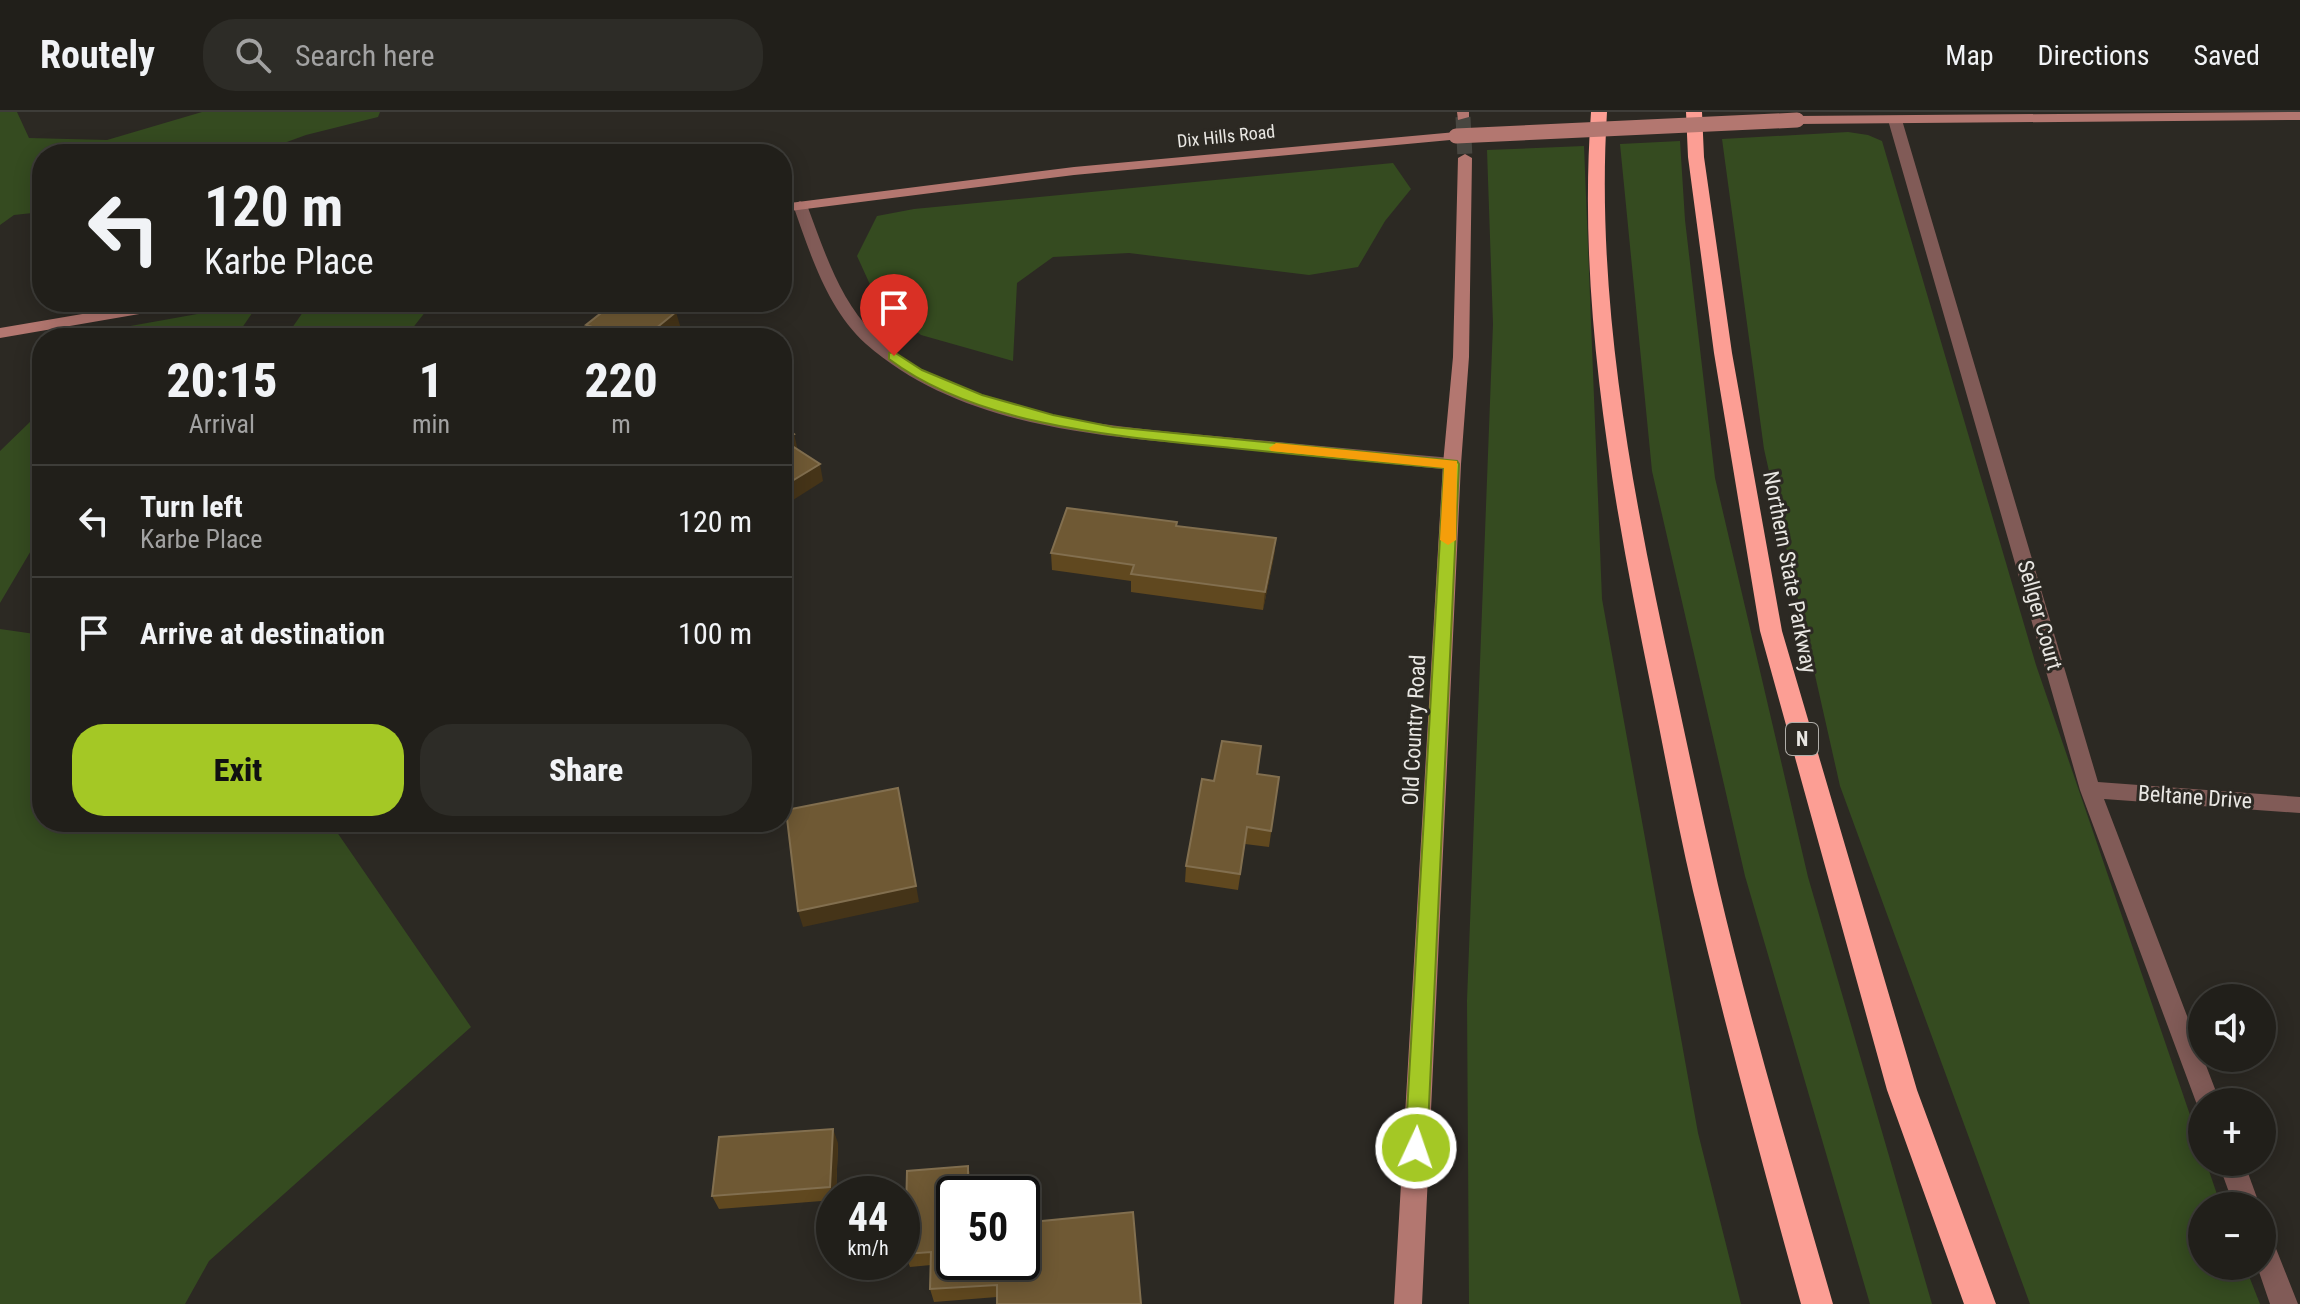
<!DOCTYPE html>
<html lang="en">
<head>
<meta charset="utf-8">
<style>
  :root { --surface:#211f1a; --page:#2d2c27; --text:#f1f3f6; --muted:#a2a2a2; --line:#3e3d39; --accent:#a4c825 }
  body { margin:0; font-family:"Roboto Condensed",sans-serif; background:var(--page); color:var(--text); height:100vh; display:flex; flex-direction:column; font-size:30px; white-space:nowrap }
  * { box-sizing:border-box; margin:0 }
  p { font-size:26px; color:var(--muted) }
  .icon { flex:none; width:44px; height:44px; fill:none; stroke:currentColor; stroke-width:2; stroke-linecap:round; stroke-linejoin:round }
  .map { position:relative; flex:1; overflow:hidden }
  .side { position:absolute; left:32px; top:216px; width:760px; height:504px; display:flex; flex-direction:column; background:var(--surface); border-radius:32px; box-shadow:0 4px 20px #0003,0 0 0 2px var(--line) }
  .side>* { flex:none }
  .banner { position:absolute; left:32px; top:32px; width:760px; height:168px; border-radius:32px; box-shadow:0 4px 20px #0003,0 0 0 2px var(--line); background:#211f1a; color:var(--text); overflow:hidden }
  .controls { position:absolute; left:2188px; top:872px; display:grid; gap:16px }
  .controls a { display:grid; place-items:center; width:88px; height:88px; border-radius:50%; background:var(--surface); box-shadow:0 4px 20px #0003,0 0 0 2px var(--line); font-size:40px }
  .speed { position:absolute; left:816px; top:1064px; display:flex; gap:16px; font-size:40px; font-weight:700; text-align:center }
  .speed>* { display:grid; place-content:center; width:104px; height:104px; border-radius:50%; background:var(--surface); box-shadow:0 4px 20px #0003,0 0 0 2px var(--line); line-height:1 }
  .speed small { font-size:20px; font-weight:400 }
  .speed .limit { border:4px solid #111; border-radius:12px; background:#fff; color:#111 }
  .pin { position:absolute; display:grid; place-items:center; width:68px; height:68px; color:#fff; margin:-82px -34px; border-radius:50% 50% 50% 0; rotate:-45deg; box-shadow:0 0 8px #0007 }
  .pin .icon { rotate:45deg }
  .me { position:absolute; width:88px; margin:-44px; rotate:3deg; stroke-linejoin:round; filter:drop-shadow(0 0 6px #0008) }
  .turn { display:flex; align-items:center; gap:28px; height:168px; padding:0 40px; font-size:36px }
  .turn .icon { width:104px; height:104px; stroke-width:2.5 }
  .turn b { display:block; font-size:56px; line-height:68px }
  .eta { display:flex; justify-content:space-evenly; align-items:center; height:136px; text-align:center }
  .eta b { font-size:48px; font-weight:800; line-height:56px }
  .primary-button { display:flex; gap:16px; margin-top:auto; padding:16px 40px }
  .primary-button a { flex:1; height:92px; border-radius:32px; background:var(--accent); color:#111; font-size:32px; font-weight:800; line-height:92px; text-align:center }
  .primary-button a+a { background:var(--page); color:var(--text) }
  ul { padding:0; list-style:none }
  li { display:flex; align-items:center; gap:24px; height:112px; padding:0 40px; border-top:2px solid var(--line) }
  li div { flex:1 }
  li b { display:block; font-size:30px }
  li em { font-style:normal }
  header { display:flex; align-items:center; gap:48px; box-sizing:border-box; height:112px; padding:0 40px; background:var(--surface); border-bottom:2px solid var(--line) }
  header strong { font-size:38px }
  nav { display:flex; gap:44px; margin-inline-start:auto; font-size:28px }
  .search { width:560px; height:72px; background:var(--page); display:flex; align-items:center; gap:20px; box-sizing:border-box; padding:0 28px; border-radius:32px; color:var(--muted); font-size:30px }
  .map>svg:first-child { display:block }
  .green { fill:#354b20 }
  .lines { fill:none; stroke-linecap:round; stroke-linejoin:round }
  .secondary-tunnel { stroke:#484640; stroke-width:15; stroke-dasharray:15 7; stroke-linecap:butt }
  .street { fill:#815b57; fill-rule:evenodd }
  .secondary { fill:#b37770; fill-rule:evenodd }
  .highway { fill:#fc9e94; fill-rule:evenodd }
  .secondary-bridge { stroke:#b37770; stroke-width:15 }
  .wall { fill:#60481f }
  .shaded-wall { fill:#453418 }
  .building { fill:#6f5934; stroke:#826f4f; stroke-width:2 }
  .route { fill:#a4c825; stroke:#6b8218; stroke-width:2 }
  .slow { fill:#f59e0b }
  .labels { text-anchor:middle; dominant-baseline:central; stroke-width:6; stroke-linejoin:round; paint-order:stroke }
  .far-street-label { font-size:18px; fill:#e9e7e3; stroke:#2c2923 }
  .shield { fill:#2c2923; stroke:#b0aea9; stroke-width:2 }
  .shield-label { font-size:20px; font-weight:bold; fill:#e9e7e3 }
  .street-label { font-size:22px; fill:#e9e7e3; stroke:#2c2923 }
</style>
</head>
<body>
<header>
<strong>Routely</strong>
<div class="search"><svg class="icon" aria-label="search" viewBox="0 0 24 24"><circle cx="10" cy="10" r="6"/><path d="M15 15l6 6"/></svg>Search here</div>
<nav><a>Map</a><a>Directions</a><a>Saved</a></nav>
</header>
<div class="map">
<svg width="2300" height="1192" viewBox="0 0 2300 1192">
  <rect width="100%" height="100%" fill="#2c2923"/>
  <!-- green -->
  <g class="green">
    <polygon points="0,0 17,0 29,26 107,28 202,0 380,0 378,5 306,23 254,42 42,42 42,100 14,103 0,113"/>
    <polygon points="1848,20 1868,23 1882,29 2036,553 2202,1038 2202,1050 2206,1050 2221,1094 2202,1094 2202,1154 2245,1154 2260,1192 2030,1192 1840,674 1764,337 1722,27"/>
    <polygon points="1680,29 1685,108 1715,366 1808,765 1932,1192 1870,1192 1745,764 1652,359 1620,32"/>
    <polygon points="1584,34 1602,487 1698,1021 1741,1192 1469,1192 1467,889 1493,212 1487,38"/>
    <polygon points="1393,51 1411,77 1385,109 1358,155 1309,163 1129,141 1053,145 1017,171 1013,249 921,223 878,190 857,144 877,104 914,97"/>
    <polygon points="310,190 433,190 408,222 409,226 285,226"/>
    <polygon points="259,191 235,226 78,226 80,223"/>
    <polygon points="42,290 42,420 0,491 0,339 31,309"/>
    <polygon points="0,517 42,523 42,710 330,710 471,915 209,1149 185,1192 0,1192"/>
  </g>
  <g class="lines">
    <!-- secondary-tunnel -->
    <polyline class="secondary-tunnel" points="1463,5 1465,46"/>
    <!-- street -->
    <g class="street">
      <polygon points="1895,4 1902,8 2098,670 2300,685 2300,701 2104,687 2220,990 2202,990 2202,999 2196,990 2080,678 1888,8"/>
      <path d="M800 89 807 93C824 138 839 187 873 221 961 310 1130 315 1246 327 1315 333 1383 340 1452 346L1461 352 1452 358C1383 351 1315 344 1246 337 1119 325 967 321 866 232 827 197 810 141 793 93Z"/>
      <polygon points="2218,1050 2244,1050 2260,1094 2234,1094"/>
      <polygon points="2262,1120 2271,1124 2298,1192 2270,1192 2257,1154 2262,1154"/>
    </g>
    <!-- secondary -->
    <g class="secondary">
      <polygon points="1457,0 1469,0 1469,5 1458,8"/>
      <polygon points="2300,0 2300,8 1797,12 1790,8 1797,4"/>
      <polygon points="1456,20 1463,24 1461,27 1074,63 782,100 782,92 1074,55"/>
      <polygon points="1465,42 1472,46 1469,245 1461,352 1422,1192 1394,1192 1443,352 1453,245 1458,46"/>
      <polygon points="153,190 188,190 180,195 0,226 0,216"/>
    </g>
    <!-- highway -->
    <g class="highway">
      <path d="M1591 0H1607C1595 192 1634 389 1675 576 1689 641 1703 707 1718 773 1751 914 1793 1053 1833 1192H1801C1763 1055 1726 917 1693 779 1677 711 1665 643 1651 575 1613 388 1577 192 1591 0Z"/>
      <polygon points="1686,0 1702,0 1704,45 1732,241 1782,519 1917,978 1996,1192 1964,1192 1887,978 1760,519 1714,241 1688,45"/>
    </g>
    <!-- secondary-bridge -->
    <polyline class="secondary-bridge" points="1456,24 1797,8"/>
  </g>
  <!-- wall -->
  <g class="wall">
    <polygon points="586,213 681,217 670,226 591,226"/>
    <polygon points="1177,414 1276,426 1274,444 1263,498 1131,480 1131,469 1052,458 1051,441"/>
    <polygon points="1261,634 1258,662 1279,665 1269,735 1245,732 1238,778 1185,770 1186,754 1214,669"/>
    <polygon points="838,1031 836,1082 834,1082 834,1088 719,1097 712,1084"/>
    <polygon points="968,1054 971,1067 971,1082 954,1082 954,1150 1022,1150 997,1185 934,1190 930,1177 931,1153 910,1155 905,1142"/>
  </g>
  <!-- shaded-wall -->
  <g class="shaded-wall">
    <polygon points="676,200 681,217 670,226 644,226"/>
    <polygon points="794,322 798,339 783,328"/>
    <polygon points="820,352 823,369 782,395 782,375"/>
    <polygon points="1276,426 1274,444 1263,498 1265,480"/>
    <polygon points="902,693 919,790 803,815 798,799"/>
    <polygon points="833,1017 838,1031 836,1082 834,1082 834,1085 830,1075"/>
    <polygon points="968,1054 971,1067 971,1082 968,1082"/>
  </g>
  <!-- building -->
  <g class="building">
    <polygon points="615,190 645,190 676,200 644,226 626,226 586,213"/>
    <polygon points="782,313 794,322 783,328 820,352 782,375"/>
    <polygon points="1067,396 1177,410 1176,414 1276,426 1265,480 1131,462 1134,453 1051,441"/>
    <polygon points="1222,629 1261,634 1257,662 1279,665 1271,719 1247,715 1240,762 1186,754 1202,667 1214,669"/>
    <polygon points="898,676 916,774 798,799 786,698"/>
    <polygon points="833,1017 830,1075 712,1084 719,1025"/>
    <polygon points="968,1054 968,1082 954,1082 954,1150 1022,1150 1022,1111 1133,1100 1141,1192 997,1192 997,1173 930,1177 931,1140 905,1142 907,1059"/>
  </g>
  <!-- route -->
  <path class="route" d="M894 240 922 258 982 283 1053 303 1113 315 1457 349 1459 352 1427 1036 1424 1044 1416 1047 1408 1044 1405 1036 1444 356C1373 350 1302 343 1232 336 1123 325 979 315 889 247V241Z"/>
  <!-- slow -->
  <polygon class="slow" points="1276,331 1457,349 1456,428 1448,433 1440,428 1444,356 1271,339 1269,336"/>
  <g class="labels">
    <!-- far-street labels -->
    <g class="far-street-label">
      <text transform="translate(1226 24) rotate(-6)">Dix Hills Road</text>
    </g>
    <!-- shield labels -->
    <rect class="shield" x="1786" y="611" width="32" height="32" rx="6"/>
    <g class="shield-label">
      <text x="1802" y="627">N</text>
    </g>
    <!-- street labels -->
    <g class="street-label">
      <text transform="translate(1790 460) rotate(79)">Northern State Parkway</text>
      <text transform="translate(2040 503) rotate(74)">Sellger Court</text>
      <text transform="translate(1414 618) rotate(-87)">Old Country Road</text>
      <text transform="translate(2195 685) rotate(4)">Beltane Drive</text>
    </g>
  </g>
</svg>
<div class="controls">
<a><svg class="icon" aria-label="sound" viewBox="0 0 24 24"><path d="M4 9h4l5-4v14l-5-4H4zM17 9q2 3 0 6"/></svg></a>
<a>+</a>
<a>−</a>
</div>
<div class="speed"><div>44<small>km/h</small></div><div class="limit">50</div></div>
<div class="pin" style="left:894px;top:244px;background:#d93025"><svg class="icon" aria-label="arrive" viewBox="0 0 24 24"><path d="M6 21V4h12l-3 4 3 4H6"/></svg></div>
<svg class="me" style="left:1416px;top:1036px" viewBox="-20 -20 40 40"><circle r="17" fill="#a4c825" stroke="#fff" stroke-width="3"/><path d="M0-11L8 9 0 5-8 9z" fill="#fff"/></svg>
<div class="banner">
<div class="turn"><svg class="icon" aria-label="left" viewBox="0 0 24 24"><path d="M17 20v-9H6M10 6l-5 5 5 5"/></svg><div><b>120 m</b>Karbe Place</div></div>
</div>
<section class="side">
<div class="eta">
<div><b>20:15</b><p>Arrival</p></div>
<div><b>1</b><p>min</p></div>
<div><b>220</b><p>m</p></div>
</div>
<ul>
<li><svg class="icon" aria-label="left" viewBox="0 0 24 24"><path d="M17 20v-9H6M10 6l-5 5 5 5"/></svg><div><b>Turn left</b><p>Karbe Place</p></div><em>120 m</em></li>
<li><svg class="icon" aria-label="arrive" viewBox="0 0 24 24"><path d="M6 21V4h12l-3 4 3 4H6"/></svg><div><b>Arrive at destination</b></div><em>100 m</em></li>
</ul>
<div class="primary-button"><a>Exit</a><a>Share</a></div>
</section>
</div>
</body>
</html>
